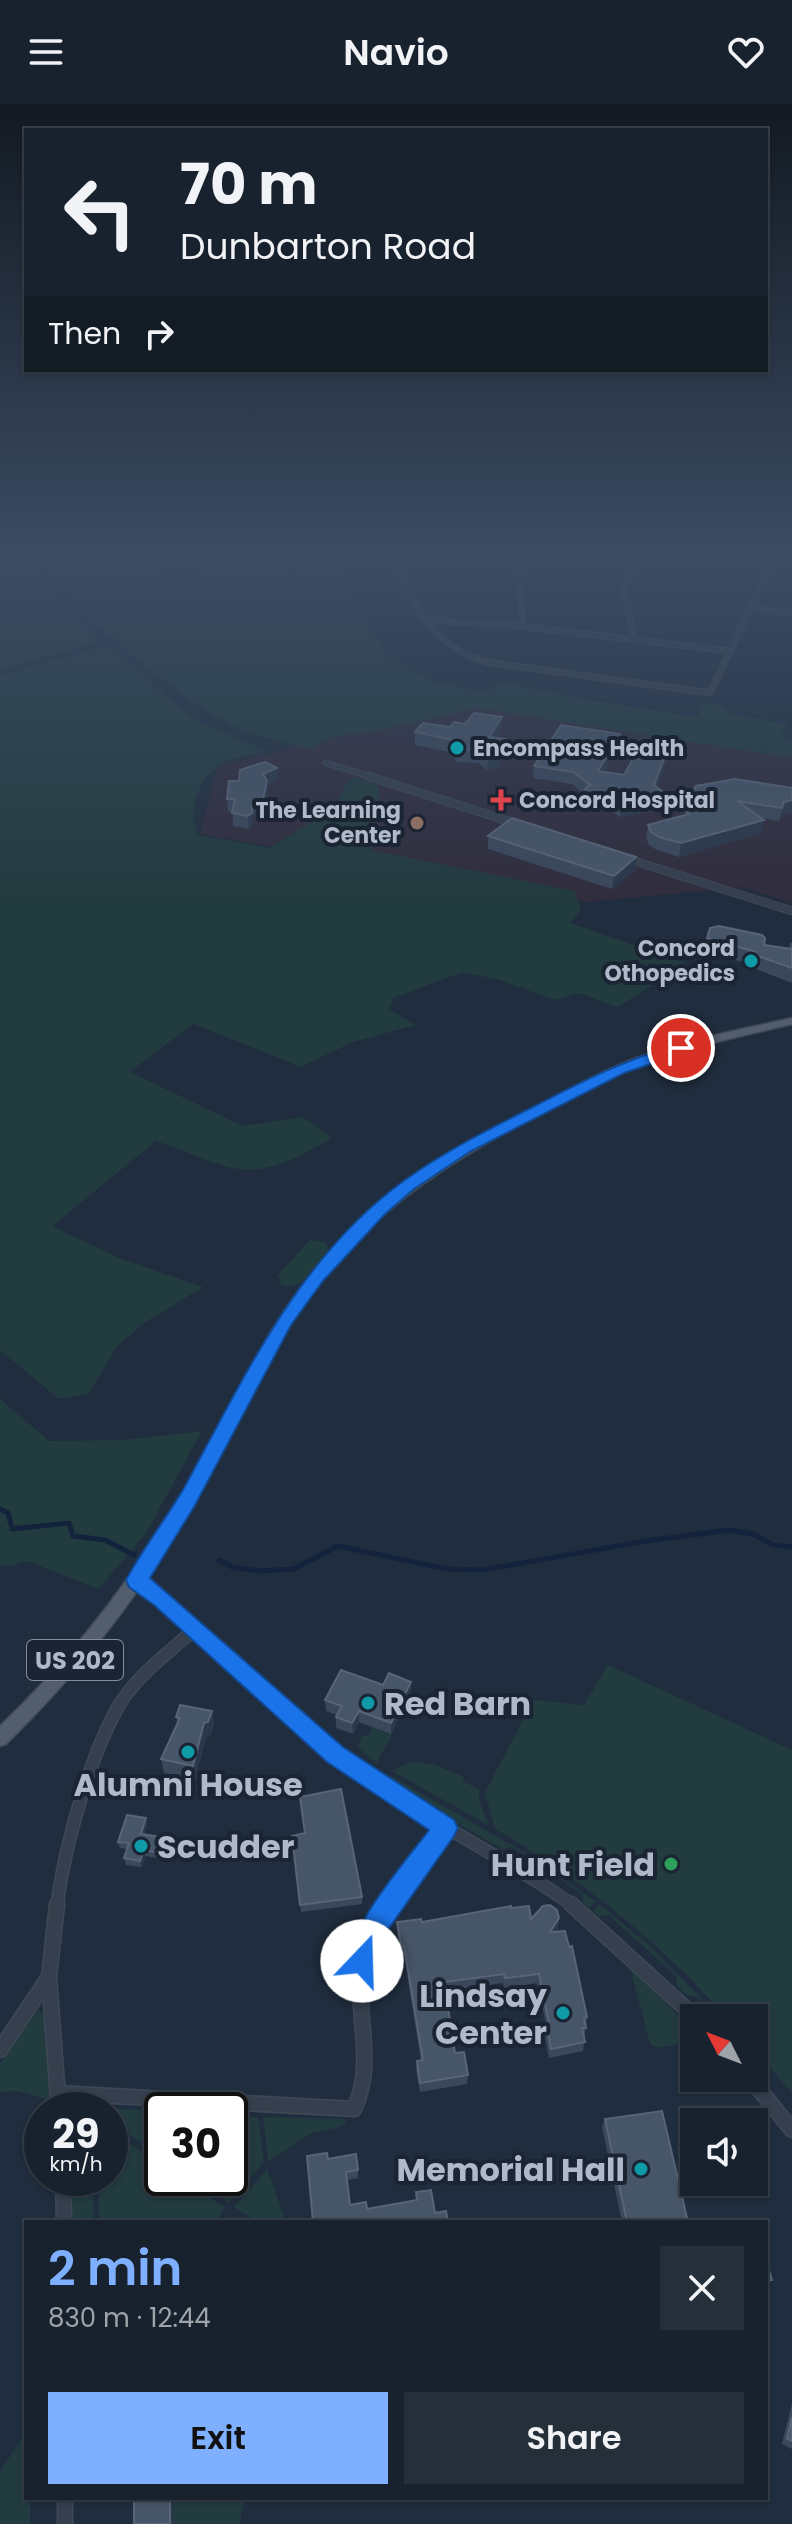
<!DOCTYPE html>
<html lang="en">
<head>
<meta charset="utf-8">
<style>
  :root { --surface:#18222e; --page:#252f3a; --text:#f1f3f6; --muted:#9fa4aa; --line:#363f4a; --accent:#7fafff }
  body { margin:0; font-family:Poppins,sans-serif; background:var(--page); color:var(--text); height:100vh; display:flex; flex-direction:column; font-size:30px; white-space:nowrap }
  * { box-sizing:border-box; margin:0 }
  p { font-size:26px; color:var(--muted) }
  .icon { flex:none; width:44px; height:44px; fill:none; stroke:currentColor; stroke-width:2; stroke-linecap:round; stroke-linejoin:round }
  .map { position:relative; flex:1; overflow:hidden }
  .sheet { position:absolute; left:24px; top:2116px; width:744px; height:280px; display:flex; flex-direction:column; background:var(--surface); border-radius:0px; box-shadow:0 2px 6px #0004,0 0 0 2px var(--line) }
  .sheet>* { flex:none }
  .hud { position:absolute; left:24px; top:24px; width:744px; height:244px; border-radius:0px; box-shadow:0 2px 6px #0004,0 0 0 2px var(--line); background:#18222e; color:var(--text); overflow:hidden }
  .needle { width:52px; rotate:312deg }
  .controls { position:absolute; left:680px; top:1900px; display:grid; gap:16px }
  .controls a { display:grid; place-items:center; width:88px; height:88px; border-radius:0px; background:var(--surface); box-shadow:0 2px 6px #0004,0 0 0 2px var(--line); font-size:40px }
  .speed { position:absolute; left:24px; top:1988px; display:flex; gap:16px; font-size:40px; font-weight:700; text-align:center }
  .speed>* { display:grid; place-content:center; width:104px; height:104px; border-radius:50%; background:var(--surface); box-shadow:0 2px 6px #0004,0 0 0 2px var(--line); line-height:1 }
  .speed small { font-size:20px; font-weight:400 }
  .speed .limit { border:4px solid #111; border-radius:12px; background:#fff; color:#111 }
  .pin { position:absolute; display:grid; place-items:center; width:68px; height:68px; color:#fff; margin:-34px; border:4px solid #fff; border-radius:50%; box-shadow:0 2px 8px #0007 }
  .me { position:absolute; width:88px; margin:-44px; rotate:21deg; stroke-linejoin:round; filter:drop-shadow(0 0 6px #0008) }
  .turn { display:flex; align-items:center; gap:28px; height:168px; padding:0 24px; font-size:36px }
  .turn .icon { width:104px; height:104px; stroke-width:2.5 }
  .turn b { display:block; font-size:56px; line-height:68px }
  .then { display:flex; align-items:center; height:76px; padding:0 24px; background:#0003; gap:16px; font-size:30px }
  .round { display:grid; place-items:center; flex:none; width:84px; height:84px; border-radius:0px; background:var(--page) }
  .summary { display:flex; align-items:center; justify-content:space-between; height:136px; padding:0 24px }
  h1 { font-size:48px; font-weight:600; line-height:60px; color:var(--accent) }
  .button { display:flex; gap:16px; margin-top:auto; padding:16px 24px }
  .button a { flex:1; height:92px; border-radius:0px; background:var(--accent); color:#111; font-size:32px; font-weight:600; line-height:92px; text-align:center }
  .button a+a { background:var(--page); color:var(--text) }
  header { display:flex; justify-content:space-between; align-items:center; height:104px; padding:0 24px; background:var(--surface); font-size:36px; font-weight:600 }
  .map>svg:first-child { display:block }
  .medical { fill:#302d3e }
  .green { fill:#223b3f }
  .lines { fill:none; stroke-linecap:round; stroke-linejoin:round }
  .stream-far1 { stroke:#13233c; stroke-width:2 }
  .stream { stroke:#13233c; stroke-width:5 }
  .minor-far3-casing { stroke:#3e4856; stroke-width:7 }
  .minor-far2-casing { stroke:#3e4856; stroke-width:9 }
  .minor-far1-casing { stroke:#3e4856; stroke-width:14 }
  .minor-casing { stroke:#3e4856; stroke-width:17 }
  .primary-casing { stroke:#3e4856; stroke-width:3 }
  .minor-far3 { stroke:#353f4e; stroke-width:5 }
  .minor-far2 { stroke:#353f4e; stroke-width:7 }
  .minor-far1 { stroke:#353f4e; stroke-width:11 }
  .minor { stroke:#353f4e; stroke-width:14 }
  .primary { fill:#525d6e; fill-rule:evenodd }
  .wall { fill:#3b485c }
  .shaded-wall { fill:#2b384b }
  .building { fill:#475568; stroke:#586477; stroke-width:2 }
  .route { fill:#1a73e8; stroke:#114b97; stroke-width:2 }
  .culture-dot { fill:#0f9aa8; stroke:#1a2432; stroke-width:3 }
  .health-dot { fill:#e0444e; stroke:#1a2432; stroke-width:3 }
  .education-dot { fill:#8d6e63; stroke:#1a2432; stroke-width:3 }
  .leisure-dot { fill:#2e9e5b; stroke:#1a2432; stroke-width:3 }
  .labels { text-anchor:middle; dominant-baseline:central; stroke-width:8; stroke-linejoin:round; paint-order:stroke }
  .far-poi-label { font-size:22px; font-weight:bold; fill:#b0b9c9; stroke:#1a2432; text-anchor:start }
  .shield { fill:#1a2432; stroke:#838c9c; stroke-width:2 }
  .shield-label { font-size:24px; font-weight:bold; fill:#b0b9c9 }
  .near-poi-label { font-size:32px; font-weight:bold; fill:#b0b9c9; stroke:#1a2432; text-anchor:end }
</style>
</head>
<body>
<header><svg class="icon" aria-label="menu" viewBox="0 0 24 24"><path d="M4 6h16M4 12h16M4 18h16"/></svg>Navio<svg class="icon" aria-label="heart" viewBox="0 0 24 24"><path d="M12 20l-8-8c-3-5 5-10 8-4 3-6 11-1 8 4z"/></svg></header>
<div class="map">
<svg width="792" height="2420" viewBox="0 0 792 2420">
  <rect width="100%" height="100%" fill="#202d3e"/>
  <!-- medical -->
  <polygon class="medical" points="407,578 792,637 792,799 743,783 588,798 200,730 218,662 420,613"/>
  <!-- green -->
  <g class="green">
    <polygon points="0,455 26,455 51,488 100,537 0,566"/>
    <path d="M37 455H257L254 457 258 464C280 467 305 475 319 455H351L342 475 351 497 389 554 437 579 487 588 498 577 581 595 697 613 704 599 725 602 730 610 787 620 781 633 792 638V654L476 604 377 627 335 632 310 645C290 640 269 636 250 629 192 609 72 506 37 455Z"/>
    <path d="M109 542 177 602 202 619 266 647C232 656 210 656 196 693 192 706 193 719 198 731L269 744 334 705 347 678 355 673 377 681C385 704 371 723 371 746L574 787 581 806 570 819 686 859 618 903 579 889 555 896 500 876 463 868 393 894 389 905 416 921 353 938 301 963 193 920 130 968 243 1022 303 1013 332 1034C304 1050 267 1072 233 1064 207 1058 182 1045 156 1037L52 1122 119 1154 203 1183 144 1219 117 1243 88 1290 59 1295 0 1246V571Z"/>
    <path d="M310 1136 325 1138 329 1147C315 1162 302 1189 281 1181L278 1171Z"/>
    <polygon points="0,1295 49,1337 122,1336 202,1327 145,1431 98,1485 27,1457 8,1462 0,1460"/>
    <path d="M608 1561 792 1646V1989L754 1945V1914H727C660 1839 582 1775 495 1725L485 1688 534 1596 584 1601Z"/>
    <polygon points="372,1623 392,1631 377,1659 357,1643 362,1632 368,1632"/>
    <polygon points="410,1658 434,1660 464,1673 462,1677 479,1685 479,1695 488,1721 392,1667"/>
    <polygon points="389,1671 526,1749 595,1797 590,1804 583,1799 582,1790 512,1743 502,1745 394,1683 389,1678"/>
    <polygon points="599,1800 650,1842 720,1914 697,1893 686,1891 677,1882 676,1872 609,1811 599,1812 593,1807"/>
    <polygon points="634,1866 689,1923 691,1928 685,1939 658,1944 650,1940 631,1867"/>
    <polygon points="38,1906 47,1913 50,1992 46,1995 18,1987 0,1988 0,1959"/>
    <polygon points="98,2004 162,2007 162,2053 110,2017 110,2006 97,2006"/>
    <polygon points="230,2012 258,2013 264,2058 229,2099 193,2074 230,2074"/>
    <polygon points="263,2013 345,2015 346,2018 340,2023 312,2029 268,2057"/>
    <polygon points="110,2026 162,2062 162,2074 180,2074 225,2104 216,2118 99,2118 98,2074 110,2074"/>
    <polygon points="267,2065 286,2118 258,2118 234,2103"/>
    <polygon points="71,2074 92,2074 94,2118 72,2118"/>
    <polygon points="26,2329 26,2394 30,2394 30,2420 0,2420 0,2367"/>
    <polygon points="173,2394 244,2394 240,2420 174,2420"/>
  </g>
  <g class="lines">
    <!-- stream-far1 -->
    <g class="stream-far1">
      <polyline points="0,476 45,482"/>
      <polyline points="57,483 187,468 229,455"/>
    </g>
    <!-- stream -->
    <g class="stream">
      <polyline points="0,1405 8,1409 12,1425 69,1419 73,1432 105,1436 134,1451"/>
      <polyline points="219,1456 232,1463 260,1467 293,1465 338,1442 447,1465 483,1466 646,1437 729,1426 753,1430 773,1441 792,1443"/>
    </g>
    <defs>
      <g id="minor-far3">
        <path d="M418 455 402 468V478C427 518 439 544 486 558L710 589 774 455"/>
        <polyline points="519,455 523,522"/>
        <polyline points="774,456 792,458"/>
        <polyline points="750,504 792,509"/>
        <polyline points="427,516 511,521 730,547"/>
        <polyline points="634,535 623,483 637,455"/>
        <polyline points="326,659 375,674"/>
      </g>
      <g id="minor-far2">
        <polyline points="368,672 518,720"/>
        <polyline points="628,755 792,807"/>
      </g>
      <g id="minor-far1">
        <path d="M137 1476C208 1530 267 1599 338 1653 412 1710 498 1748 574 1802"/>
        <path d="M57 1802C64 1745 89 1654 118 1603 136 1572 168 1549 195 1525"/>
        <polyline points="387,1802 445,1724"/>
      </g>
      <g id="minor">
        <polyline points="571,1800 696,1914"/>
        <polyline points="49,1874 59,2006"/>
        <polyline points="0,1946 49,1873 57,1800"/>
        <polyline points="750,1974 792,2026"/>
        <path d="M57 1989 354 2005C378 1955 351 1903 364 1851 368 1833 378 1816 388 1800"/>
        <polyline points="63,2074 64,2118"/>
        <polyline points="65,2394 65,2420"/>
      </g>
      <path id="primary" d="M792 914V920C743 932 693 942 646 959 613 971 583 988 553 1003 463 1049 374 1103 314 1185 270 1246 240 1315 204 1381 151 1477 85 1563 6 1640L0 1642V1622C77 1549 139 1466 192 1374 222 1322 246 1266 279 1215 344 1114 436 1054 542 1000 572 984 602 967 634 955 685 936 739 926 792 914Z"/>
    </defs>
    <!-- minor-far3 casing -->
    <use href="#minor-far3" class="minor-far3-casing"/>
    <!-- minor-far2 casing -->
    <use href="#minor-far2" class="minor-far2-casing"/>
    <!-- minor-far1 casing -->
    <use href="#minor-far1" class="minor-far1-casing"/>
    <!-- minor casing -->
    <use href="#minor" class="minor-casing"/>
    <!-- primary casing -->
    <use href="#primary" class="primary-casing"/>
    <!-- minor-far3 -->
    <use href="#minor-far3" class="minor-far3"/>
    <!-- minor-far2 -->
    <use href="#minor-far2" class="minor-far2"/>
    <!-- minor-far1 -->
    <use href="#minor-far1" class="minor-far1"/>
    <!-- minor -->
    <use href="#minor" class="minor"/>
    <!-- primary -->
    <use href="#primary" class="primary"/>
  </g>
  <!-- wall -->
  <g class="wall">
    <polygon points="502,613 501,625 496,634 505,648 501,653 500,663 487,666 479,659 455,658 455,653 450,652 450,648 415,641 415,628"/>
    <polygon points="619,642 603,668 624,671 666,650 665,662 656,683 666,704 620,713 608,705 596,707 583,697 584,690 572,680 533,674 534,662"/>
    <polygon points="735,675 792,709 782,710 779,717 761,714 762,729 679,753 657,746 649,741 646,734 648,721 685,711 685,707 693,706 691,700 693,687"/>
    <polygon points="278,676 268,681 268,690 264,708 254,710 252,721 249,725 233,722 233,708 228,708 227,695"/>
    <polygon points="488,732 636,753 635,767 612,785 488,745"/>
    <polygon points="707,834 789,845 790,839 792,839 792,879 753,864 754,861 705,848"/>
    <polygon points="411,1588 391,1630 359,1618 353,1630 336,1624 336,1613 337,1611 326,1607 325,1596"/>
    <polygon points="212,1607 214,1621 210,1632 206,1633 195,1675 164,1669 161,1655 177,1619 176,1613"/>
    <polygon points="147,1721 144,1731 161,1733 162,1740 158,1754 145,1752 142,1763 126,1761 124,1754 127,1745 120,1744 118,1738"/>
    <polygon points="292,1732 362,1793 362,1800 301,1808"/>
    <polygon points="511,1804 531,1815 559,1814 558,1824 555,1828 569,1843 587,1913 583,1947 549,1954 545,1933 547,1924 537,1879 504,1884 503,1879 445,1887 455,1949 468,1971 467,1980 420,1988 416,1966 417,1957 421,1957 404,1851 401,1852 397,1828 397,1818 422,1818"/>
    <polygon points="605,2015 688,2118 622,2118 602,2023"/>
    <polygon points="328,2055 358,2066 358,2074 347,2076 350,2101 367,2105 416,2096 416,2088 435,2109 313,2118"/>
    <polygon points="792,2299 792,2345 782,2340"/>
  </g>
  <!-- shaded-wall -->
  <g class="shaded-wall">
    <polygon points="502,613 501,625 489,645 489,633"/>
    <polygon points="620,630 619,642 596,680 598,667"/>
    <polygon points="506,635 505,648 501,653 500,663 487,666 488,654 497,647"/>
    <polygon points="666,650 665,662 652,694 654,681"/>
    <polygon points="277,664 278,676 268,681 268,690 264,708 254,710 252,721 249,725 248,712 263,670"/>
    <polygon points="610,692 608,705 596,707 597,695"/>
    <polygon points="668,692 666,704 620,713 621,701"/>
    <polygon points="792,696 792,709 782,710 779,717 784,698"/>
    <polygon points="764,716 762,729 679,753 681,739"/>
    <polygon points="636,753 635,767 612,785 614,772"/>
    <polygon points="411,1578 411,1588 391,1630 391,1619"/>
    <polygon points="212,1607 214,1621 210,1632 206,1633 195,1675 193,1662 204,1619"/>
    <polygon points="359,1607 359,1618 353,1630 352,1619"/>
    <polygon points="146,1714 147,1721 142,1737 141,1730"/>
    <polygon points="161,1733 162,1740 158,1754 156,1748"/>
    <polygon points="144,1746 145,1752 142,1763 140,1757"/>
    <polygon points="559,1814 558,1824 548,1838 550,1828"/>
    <polygon points="170,2394 173,2394 174,2420 170,2420"/>
  </g>
  <!-- building -->
  <g class="building">
    <polygon points="474,609 502,613 489,633 506,635 497,647 501,651 488,654 479,646 455,645 458,641 450,640 453,636 415,628 423,619 450,623 454,618 465,620"/>
    <polygon points="561,621 620,630 598,667 624,671 638,646 666,650 654,681 668,692 621,701 610,692 597,695 585,685 590,681 573,668 534,662"/>
    <polygon points="265,658 277,664 263,670 267,677 263,695 253,697 252,709 248,712 232,709 235,695 227,695 229,677 239,677 240,666"/>
    <polygon points="735,675 792,684 792,696 784,698 782,704 737,697 764,716 681,739 659,733 651,728 648,721 689,710 685,707 698,704 693,687 696,682"/>
    <polygon points="512,714 636,753 614,772 488,732"/>
    <polygon points="719,822 762,831 765,834 764,841 792,845 792,864 755,851 756,848 707,834 710,824"/>
    <polygon points="341,1566 383,1581 389,1569 411,1578 391,1619 359,1607 352,1619 336,1613 342,1602 325,1596"/>
    <polygon points="180,1601 212,1607 208,1618 204,1619 193,1662 161,1655 180,1614 176,1613"/>
    <polygon points="341,1685 362,1793 300,1801 292,1732 305,1729 300,1693"/>
    <polygon points="127,1711 146,1714 141,1730 161,1733 156,1748 144,1746 140,1757 124,1754 129,1739 118,1738"/>
    <polygon points="550,1801 557,1806 559,1814 550,1828 565,1827 569,1843 572,1842 587,1913 584,1914 586,1924 582,1924 585,1938 551,1945 547,1924 550,1924 539,1870 505,1874 504,1870 444,1878 455,1949 464,1948 468,1971 420,1979 417,1957 423,1956 404,1842 401,1842 397,1818 421,1815 422,1818 511,1802 511,1804 529,1802 531,1815 543,1802"/>
    <polygon points="662,2007 688,2118 627,2118 605,2015"/>
    <polygon points="327,2049 328,2055 356,2050 358,2066 346,2068 350,2101 366,2098 367,2105 417,2096 416,2088 431,2086 435,2109 446,2107 448,2118 313,2118 307,2052"/>
    <polygon points="766,2156 772,2176 766,2177"/>
    <polygon points="792,2313 792,2337 787,2335"/>
    <rect x="134" y="2394" width="36" height="26"/>
  </g>
  <!-- sky -->
  <linearGradient id="sky" x2="0" y2="1"><stop stop-color="#121922"/><stop offset="0.57" stop-color="#3c4c63"/><stop offset="1" stop-color="#3c4c63" stop-opacity="0"/></linearGradient>
  <rect width="792" height="794" fill="url(#sky)"/>
  <!-- route -->
  <path class="route" d="M681 940 688 944 686 948 624 969 471 1047 414 1085 385 1110 323 1177 291 1221 194 1403 150 1474 343 1643 454 1716 458 1724 454 1732 380 1837 371 1866 362 1870 353 1866C338 1832 408 1755 429 1726L327 1658 154 1501 129 1483 126 1476C143 1444 166 1415 184 1384 244 1274 299 1152 405 1076 444 1048 487 1026 531 1004 579 979 627 954 681 940Z"/>
  <!-- markers -->
  <g class="culture-dot">
    <circle cx="457" cy="644" r="8"/>
    <circle cx="751" cy="857" r="8"/>
    <circle cx="368" cy="1599" r="8"/>
    <circle cx="188" cy="1648" r="8"/>
    <circle cx="141" cy="1742" r="8"/>
    <circle cx="563" cy="1909" r="8"/>
    <circle cx="641" cy="2065" r="8"/>
  </g>
  <path class="health-dot" d="M497 684h8v8h8v8h-8v8h-8v-8h-8v-8h8z"/>
  <circle class="education-dot" cx="417" cy="719" r="8"/>
  <circle class="leisure-dot" cx="671" cy="1760" r="8"/>
  <g class="labels">
    <!-- far-poi labels -->
    <g class="far-poi-label">
      <text x="473" y="644">Encompass Health</text>
      <text x="519" y="696">Concord Hospital</text>
      <text x="401" y="706" text-anchor="end">The Learning<tspan x="401" dy="25">Center</tspan></text>
      <text x="735" y="844" text-anchor="end">Concord<tspan x="735" dy="25">Othopedics</tspan></text>
    </g>
    <!-- shield labels -->
    <rect class="shield" x="27" y="1536" width="96" height="40" rx="6"/>
    <g class="shield-label">
      <text x="75" y="1556">US 202</text>
    </g>
    <!-- near-poi labels -->
    <g class="near-poi-label">
      <text x="384" y="1599" text-anchor="start">Red Barn</text>
      <text x="188" y="1680" text-anchor="middle">Alumni House</text>
      <text x="157" y="1742" text-anchor="start">Scudder</text>
      <text x="655" y="1760">Hunt Field</text>
      <text x="547" y="1891">Lindsay<tspan x="547" dy="37">Center</tspan></text>
      <text x="625" y="2065">Memorial Hall</text>
    </g>
  </g>
</svg>
<div class="controls">
<a><svg class="needle" viewBox="-14 -14 28 28"><path d="M0-13l5 13h-10z" fill="#e53935"/><path d="M0 13l5-13h-10z" fill="#9fa4aa"/></svg></a>
<a><svg class="icon" aria-label="sound" viewBox="0 0 24 24"><path d="M4 9h4l5-4v14l-5-4H4zM17 9q2 3 0 6"/></svg></a>
</div>
<div class="speed"><div>29<small>km/h</small></div><div class="limit">30</div></div>
<div class="pin" style="left:681px;top:944px;background:#d93025"><svg class="icon" aria-label="arrive" viewBox="0 0 24 24"><path d="M6 21V4h12l-3 4 3 4H6"/></svg></div>
<svg class="me" style="left:362px;top:1857px" viewBox="-20 -20 40 40"><circle r="19" fill="#fff"/><path d="M0-13L10 11 0 6-10 11z" fill="#1a73e8"/></svg>
<div class="hud">
<div class="turn"><svg class="icon" aria-label="left" viewBox="0 0 24 24"><path d="M17 20v-9H6M10 6l-5 5 5 5"/></svg><div><b>70 m</b>Dunbarton Road</div></div>
<div class="then">Then<svg class="icon" aria-label="right" viewBox="0 0 24 24"><path d="M7 20v-9h11M14 6l5 5-5 5"/></svg></div>
</div>
<section class="sheet">
<div class="summary"><div><h1>2 min</h1><p>830 m · 12:44</p></div><a class="round"><svg class="icon" aria-label="close" viewBox="0 0 24 24"><path d="M6 6l12 12M18 6L6 18"/></svg></a></div>
<div class="button"><a>Exit</a><a>Share</a></div>
</section>
</div>
</body>
</html>
